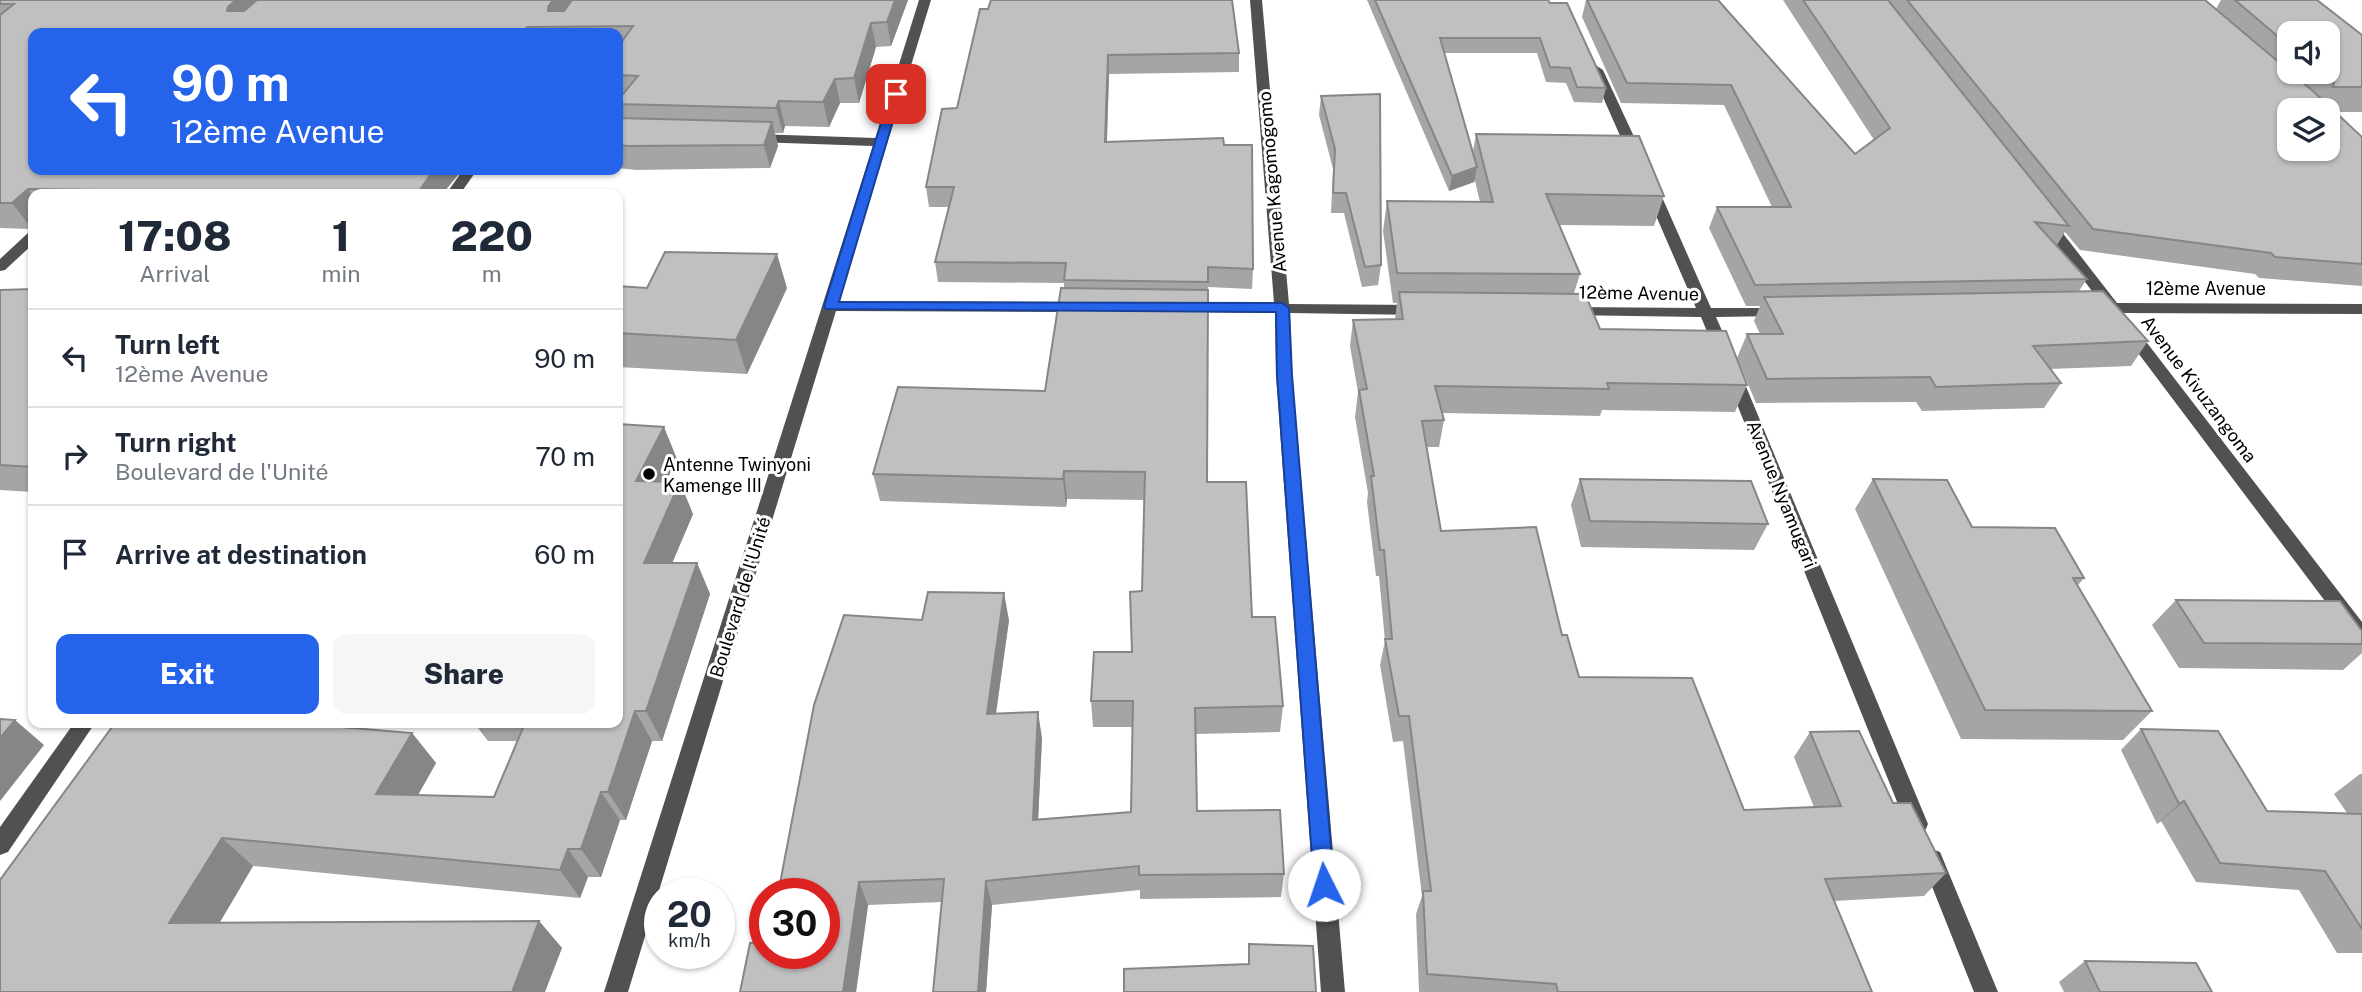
<!DOCTYPE html>
<html lang="en">
<head>
<meta charset="utf-8">
<style>
  :root { --surface:#fff; --page:#f6f6f7; --text:#1f2937; --muted:#747a83; --line:#e0e1e3; --accent:#2563eb }
  body { margin:0; font-family:"Public Sans",sans-serif; background:var(--page); color:var(--text); height:100vh; display:flex; flex-direction:column; font-size:26px; white-space:nowrap }
  * { box-sizing:border-box; margin:0 }
  p { font-size:23px; color:var(--muted) }
  .icon { flex:none; width:38px; height:38px; fill:none; stroke:currentColor; stroke-width:2; stroke-linecap:round; stroke-linejoin:round }
  .map { position:relative; flex:1; overflow:hidden }
  .sheet { position:absolute; left:28px; top:189px; width:595px; height:539px; display:flex; flex-direction:column; background:var(--surface); border-radius:14px; box-shadow:0 2px 5px #0004 }
  .sheet>* { flex:none }
  .hud { position:absolute; left:28px; top:28px; width:595px; height:147px; border-radius:14px; box-shadow:0 2px 5px #0004; background:#2563eb; color:#fff; overflow:hidden }
  .buttons { position:absolute; left:2277px; top:21px; display:grid; gap:14px }
  .buttons a { display:grid; place-items:center; width:63px; height:63px; border-radius:14px; background:var(--surface); box-shadow:0 2px 5px #0004; font-size:35px }
  .speed { position:absolute; left:644px; top:878px; display:flex; gap:14px; font-size:35px; font-weight:700; text-align:center }
  .speed>* { display:grid; place-content:center; width:91px; height:91px; border-radius:50%; background:var(--surface); box-shadow:0 2px 5px #0004; line-height:1 }
  .speed small { font-size:18px; font-weight:400 }
  .speed .limit { border:10px solid #d22; background:#fff; color:#111 }
  .pin { position:absolute; display:grid; place-items:center; width:60px; height:60px; color:#fff; margin:-30px; border-radius:14px; box-shadow:0 4px 10px #0006 }
  .me { position:absolute; width:77px; margin:-38px; rotate:356deg; stroke-linejoin:round; filter:drop-shadow(0 0 5px #0008) }
  .turn { display:flex; align-items:center; gap:24px; height:147px; padding:0 28px; font-size:32px }
  .turn .icon { width:91px; height:91px; stroke-width:2.5 }
  .turn b { display:block; font-size:49px; line-height:60px }
  .eta { display:flex; justify-content:space-evenly; align-items:center; height:119px; text-align:center }
  .eta b { font-size:42px; font-weight:800; line-height:49px }
  .primary-button { display:flex; gap:14px; margin-top:auto; padding:14px 28px }
  .primary-button a { flex:1; height:80px; border-radius:14px; background:var(--accent); color:#fff; font-size:28px; font-weight:800; line-height:80px; text-align:center }
  .primary-button a+a { background:var(--page); color:var(--text) }
  ul { padding:0; list-style:none }
  li { display:flex; align-items:center; gap:21px; height:98px; padding:0 28px; border-top:2px solid var(--line) }
  li div { flex:1 }
  li b { display:block; font-size:26px }
  li em { font-style:normal }
  .map>svg:first-child { display:block }
  .lines { fill:none; stroke-linecap:round; stroke-linejoin:round }
  .minor { fill:#515151; fill-rule:evenodd }
  .wall { fill:#a5a5a5; fill-rule:evenodd }
  .shaded-wall { fill:#868686 }
  .building { fill:#c0c0c0; stroke:#868686; stroke-width:2; fill-rule:evenodd }
  .route { fill:#2563eb; stroke:#184099; stroke-width:2 }
  .poi-dot { fill:#000; stroke:#fff; stroke-width:2.5 }
  .labels { text-anchor:middle; dominant-baseline:central; stroke-width:6; stroke-linejoin:round; paint-order:stroke }
  .street-label { font-size:18px; fill:#000; stroke:#fff }
  .poi-label { font-size:18px; fill:#000; stroke:#fff; text-anchor:start }
</style>
</head>
<body>
<div class="map">
<svg width="2362" height="992" viewBox="0 0 2362 992">
  <rect width="100%" height="100%" fill="#fff"/>
  <g class="lines">
    <!-- minor -->
    <g class="minor">
      <polygon points="919,0 931,0 839,301 1080,302 1088,307 1080,312 836,311 628,992 604,992 873,146 754,142 748,138 754,134 876,138"/>
      <polygon points="1250,0 1262,0 1289,304 1419,305 1427,310 1419,315 1290,313 1292,375 1345,992 1321,992 1276,375 1275,313 1185,312 1177,307 1185,302 1274,303"/>
      <polygon points="1597,66 1603,70 1643,156 1641,159 1631,159 1629,156 1591,70"/>
      <polygon points="463,170 477,170 460,194 446,194"/>
      <polygon points="1651,184 1658,188 1711,308 1780,308 1788,313 1785,316 1716,317 1731,351 1723,356 1715,351 1701,317 1565,315 1562,312 1565,309 1570,307 1696,308 1644,188"/>
      <polygon points="2046,217 2051,218 2117,303 2362,304 2362,314 2124,313 2362,622 2362,644 2355,641 2108,313 2090,311 2087,308 2090,305 2101,303 2039,221"/>
      <polygon points="33,232 33,244 5,270 0,271 0,259 28,233"/>
      <polygon points="1734,372 1742,377 1928,824 1925,831 1917,834 1909,831 1906,824 1726,377"/>
      <polygon points="74,723 95,723 8,852 0,855 0,827"/>
      <polygon points="1932,849 1940,852 1998,992 1974,992 1921,859 1924,852"/>
    </g>
  </g>
  <!-- wall -->
  <g class="wall">
    <polygon points="0,0 908,0 891,46 876,47 859,103 840,103 829,127 785,126 783,133 775,133 778,146 770,168 636,170 618,168 618,118 620,118 618,113 618,33 33,33 33,170 462,170 444,192 445,194 33,194 33,228 32,229 0,228"/>
    <polygon points="1367,0 1548,0 1606,88 1602,103 1574,102 1566,83 1546,82 1537,53 1444,53 1473,151 1476,134 1664,196 1654,226 1559,225 1580,274 1574,293 1600,329 1747,385 1735,412 1602,410 1600,416 1442,413 1444,420 1439,447 1427,447 1441,531 1562,635 1579,677 1744,810 1814,807 1794,757 1810,732 1893,803 1946,873 1924,896 1834,901 1872,992 1419,992 1416,914 1422,896 1403,741 1393,742 1380,665 1385,641 1379,576 1376,576 1367,502 1368,493 1355,417 1358,392 1350,346 1353,320 1395,319 1397,303 1393,303 1383,231 1387,201 1480,202 1475,181 1474,182 1449,191"/>
    <path d="M1586 0H1718L1855 154 1874 140 1783 0H2205L2216 9 2221 0H2317L2362 35V112H2335L2362 137V286L2259 278 2255 274 2080 250 2065 232 2057 245 2087 279 2079 291 2148 341 2131 366 2050 369 2061 383 2044 408 1922 411 1916 402 1756 403 1737 358 1747 334H1760L1754 321 1760 306H1746L1709 228 1717 207H1772L1724 105 1621 103 1582 17ZM2289 33 2328 72H2289Z"/>
    <polygon points="980,9 1239,53 1239,72 1109,74 1107,142 1224,145 1253,269 1252,289 1208,287 1207,482 1252,617 1283,706 1280,732 1196,734 1197,811 1284,874 1281,897 1140,899 1140,890 992,905 986,992 933,992 942,902 868,905 856,992 740,992 765,954 922,620 1009,620 996,714 1042,738 1038,819 1131,812 1132,727 1093,727 1091,701 1132,652 1142,591 1144,500 1067,499 1066,507 880,501 873,474 1045,391 1064,288 1064,283 938,282 935,262 949,207 929,207 926,187 957,108"/>
    <polygon points="1321,96 1381,265 1378,285 1362,287 1344,213 1331,213 1333,169 1319,115"/>
    <polygon points="618,286 647,288 787,288 747,374 618,367"/>
    <polygon points="33,289 33,492 0,490 0,290"/>
    <polygon points="618,425 677,459 666,482 693,514 672,563 697,563 710,594 662,741 652,741 626,820 620,820 601,877 588,877 580,898 253,866 220,922 539,921 562,948 0,992 330,723 333,726 412,733 436,763 418,795 494,797 517,741 488,741 474,723 618,723"/>
    <polygon points="1580,479 1768,524 1754,550 1581,547 1571,505"/>
    <polygon points="1873,479 1972,527 2084,578 2078,585 2152,711 2123,740 1961,739 1855,509"/>
    <polygon points="2176,600 2362,631 2362,653 2343,670 2179,668 2152,625"/>
    <polygon points="2141,729 2267,811 2347,813 2334,794 2360,774 2362,774 2362,953 2337,953 2299,890 2196,882 2161,821 2157,824 2121,750"/>
    <polygon points="2085,961 2212,992 2064,992 2059,982"/>
  </g>
  <!-- shaded-wall -->
  <g class="shaded-wall">
    <polygon points="236,0 276,0 241,31 227,11 228,7"/>
    <polygon points="553,0 580,0 554,26 548,7"/>
    <polygon points="895,0 908,0 891,46 887,22"/>
    <polygon points="871,23 876,47 859,103 854,78"/>
    <polygon points="527,27 530,33 523,33"/>
    <polygon points="1108,55 1109,74 1106,161 1105,142"/>
    <polygon points="835,79 840,103 829,127 823,102"/>
    <polygon points="779,101 785,126 783,133 776,108"/>
    <polygon points="772,122 778,146 770,168 764,145"/>
    <polygon points="1477,167 1474,182 1449,191 1452,176"/>
    <polygon points="432,170 462,170 444,192 445,194 417,194"/>
    <polygon points="28,189 33,196 33,228 32,229 12,203"/>
    <polygon points="777,254 787,288 747,374 736,340"/>
    <polygon points="664,427 677,459 650,513 636,481"/>
    <polygon points="1064,471 1067,499 1066,507 1063,479"/>
    <polygon points="680,482 693,514 659,594 644,563"/>
    <polygon points="697,563 710,594 662,741 646,711"/>
    <polygon points="1004,593 1009,620 992,740 987,714"/>
    <polygon points="635,711 652,741 626,820 608,792"/>
    <polygon points="1038,712 1042,738 1037,844 1033,820"/>
    <polygon points="15,720 44,745 0,801 0,738"/>
    <polygon points="412,733 436,763 402,823 376,794"/>
    <polygon points="601,792 620,820 601,877 581,849"/>
    <polygon points="2184,801 2161,821 2157,824 2179,804"/>
    <polygon points="222,838 253,866 204,949 169,923"/>
    <polygon points="568,849 588,877 580,898 560,870"/>
    <polygon points="986,881 992,905 986,992 978,992"/>
    <polygon points="859,882 868,905 856,992 843,992"/>
    <polygon points="539,921 562,948 545,992 512,992"/>
  </g>
  <!-- building -->
  <g class="building">
    <polygon points="0,0 236,0 228,7 227,11 244,11 257,0 553,0 548,7 548,11 564,11 572,0 895,0 887,22 871,23 854,78 835,79 823,102 779,101 776,108 618,104 618,100 638,76 618,75 618,47 633,26 527,27 523,33 33,33 33,170 432,170 433,171 417,194 159,194 163,191 28,189 12,203 0,203 0,15 14,4 0,4"/>
    <polygon points="991,0 1232,0 1239,53 1108,55 1105,142 1223,138 1224,145 1252,145 1253,269 1208,267 1208,282 1064,280 1066,263 935,262 954,187 926,187 942,109 957,108 980,9 988,9"/>
    <polygon points="1375,0 1548,0 1550,3 1567,3 1606,88 1577,87 1570,68 1550,67 1540,38 1440,38 1477,167 1452,176"/>
    <polygon points="1587,0 1718,0 1855,154 1890,128 1803,0 1888,0 2069,226 2035,222 2087,279 1755,285 1717,207 1791,207 1731,85 1627,83"/>
    <path d="M1907 0H2205L2314 92 2362 137V264L2275 257 2271 253 2093 229ZM2289 110H2328V149H2289Z"/>
    <polygon points="2235,0 2317,0 2362,35 2362,87 2333,87 2334,83 2320,72 2328,72 2328,33 2289,33 2289,46"/>
    <polygon points="1380,94 1381,265 1365,267 1346,193 1333,193 1335,149 1321,96"/>
    <polygon points="618,118 772,122 764,145 628,146 618,145"/>
    <polygon points="1476,134 1639,136 1664,196 1546,194 1580,274 1397,273 1387,201 1493,202"/>
    <polygon points="665,252 777,254 736,340 618,333 618,286 647,288"/>
    <polygon points="1061,288 1208,290 1207,482 1246,482 1252,617 1275,617 1283,706 1195,708 1197,811 1280,810 1284,874 1139,875 1139,866 986,881 978,992 933,992 944,879 859,882 843,992 740,992 750,943 765,942 765,954 824,954 824,894 778,894 814,705 844,615 922,620 928,592 1004,593 987,714 1038,712 1033,820 1131,812 1133,701 1091,701 1094,652 1132,652 1130,592 1142,591 1145,472 1064,471 1063,479 873,474 898,387 1045,391"/>
    <polygon points="33,289 33,467 0,465 0,290"/>
    <polygon points="2103,291 2148,341 2033,346 2061,383 1936,387 1930,377 1767,379 1747,334 1783,334 1764,297"/>
    <polygon points="1399,292 1585,294 1600,329 1726,331 1747,385 1607,383 1609,389 1435,386 1444,420 1422,421 1441,531 1536,527 1562,635 1567,635 1579,677 1692,678 1744,810 1841,806 1810,732 1859,731 1893,803 1911,803 1946,873 1825,879 1872,992 1558,992 1556,984 1427,974 1423,891 1431,891 1409,716 1399,716 1385,639 1392,639 1384,550 1380,550 1371,476 1374,476 1359,390 1367,389 1353,320 1403,319"/>
    <polygon points="618,424 664,427 636,481 680,482 644,563 697,563 646,711 635,711 608,792 601,792 581,849 568,849 560,870 222,838 169,923 539,921 512,992 0,992 0,880 115,723 330,723 328,726 412,733 376,794 494,797 525,723 618,723"/>
    <polygon points="1580,479 1751,481 1768,524 1590,521"/>
    <polygon points="1873,479 1947,480 1972,527 2055,528 2084,578 2073,578 2152,711 1985,710"/>
    <polygon points="2176,600 2340,601 2362,631 2362,644 2204,643"/>
    <polygon points="0,719 15,720 0,738"/>
    <polygon points="2141,729 2218,731 2267,811 2362,814 2362,929 2325,871 2220,863 2184,801 2179,804"/>
    <polygon points="1249,944 1313,946 1316,992 1124,992 1124,969 1249,964"/>
    <polygon points="2085,961 2196,963 2212,992 2100,992"/>
  </g>
  <!-- route -->
  <polygon class="route" points="896,91 901,94 839,302 1282,303 1289,308 1292,375 1334,885 1331,891 1324,894 1317,891 1314,885 1277,375 1276,312 826,309 824,306 890,94"/>
  <!-- markers -->
  <circle class="poi-dot" cx="649" cy="474" r="7"/>
  <g class="labels">
    <!-- street labels -->
    <g class="street-label">
      <text transform="translate(1272 182) rotate(-95)">Avenue Kagomogomo</text>
      <text x="2206" y="288">12ème Avenue</text>
      <text transform="translate(1639 293) rotate(1)">12ème Avenue</text>
      <text transform="translate(2199 389) rotate(53)">Avenue Kivuzangoma</text>
      <text transform="translate(1782 494) rotate(68)">Avenue Nyamugari</text>
      <text transform="translate(740 597) rotate(-73)">Boulevard de l'Unité</text>
    </g>
    <!-- poi labels -->
    <g class="poi-label">
      <text x="663" y="464">Antenne Twinyoni<tspan x="663" dy="21">Kamenge III</tspan></text>
    </g>
  </g>
</svg>
<div class="buttons">
<a><svg class="icon" aria-label="sound" viewBox="0 0 24 24"><path d="M4 9h4l5-4v14l-5-4H4zM17 9q2 3 0 6"/></svg></a>
<a><svg class="icon" aria-label="layers" viewBox="0 0 24 24"><path d="M12 4l9 5-9 5-9-5zM3 14l9 5 9-5"/></svg></a>
</div>
<div class="speed"><div>20<small>km/h</small></div><div class="limit">30</div></div>
<div class="pin" style="left:896px;top:94px;background:#d93025"><svg class="icon" aria-label="arrive" viewBox="0 0 24 24"><path d="M6 21V4h12l-3 4 3 4H6"/></svg></div>
<svg class="me" style="left:1324px;top:885px" viewBox="-20 -20 40 40"><circle r="19" fill="#fff"/><path d="M0-13L10 11 0 6-10 11z" fill="#2563eb"/></svg>
<div class="hud">
<div class="turn"><svg class="icon" aria-label="left" viewBox="0 0 24 24"><path d="M17 20v-9H6M10 6l-5 5 5 5"/></svg><div><b>90 m</b>12ème Avenue</div></div>
</div>
<section class="sheet">
<div class="eta">
<div><b>17:08</b><p>Arrival</p></div>
<div><b>1</b><p>min</p></div>
<div><b>220</b><p>m</p></div>
</div>
<ul>
<li><svg class="icon" aria-label="left" viewBox="0 0 24 24"><path d="M17 20v-9H6M10 6l-5 5 5 5"/></svg><div><b>Turn left</b><p>12ème Avenue</p></div><em>90 m</em></li>
<li><svg class="icon" aria-label="right" viewBox="0 0 24 24"><path d="M7 20v-9h11M14 6l5 5-5 5"/></svg><div><b>Turn right</b><p>Boulevard de l'Unité</p></div><em>70 m</em></li>
<li><svg class="icon" aria-label="arrive" viewBox="0 0 24 24"><path d="M6 21V4h12l-3 4 3 4H6"/></svg><div><b>Arrive at destination</b></div><em>60 m</em></li>
</ul>
<div class="primary-button"><a>Exit</a><a>Share</a></div>
</section>
</div>
</body>
</html>
